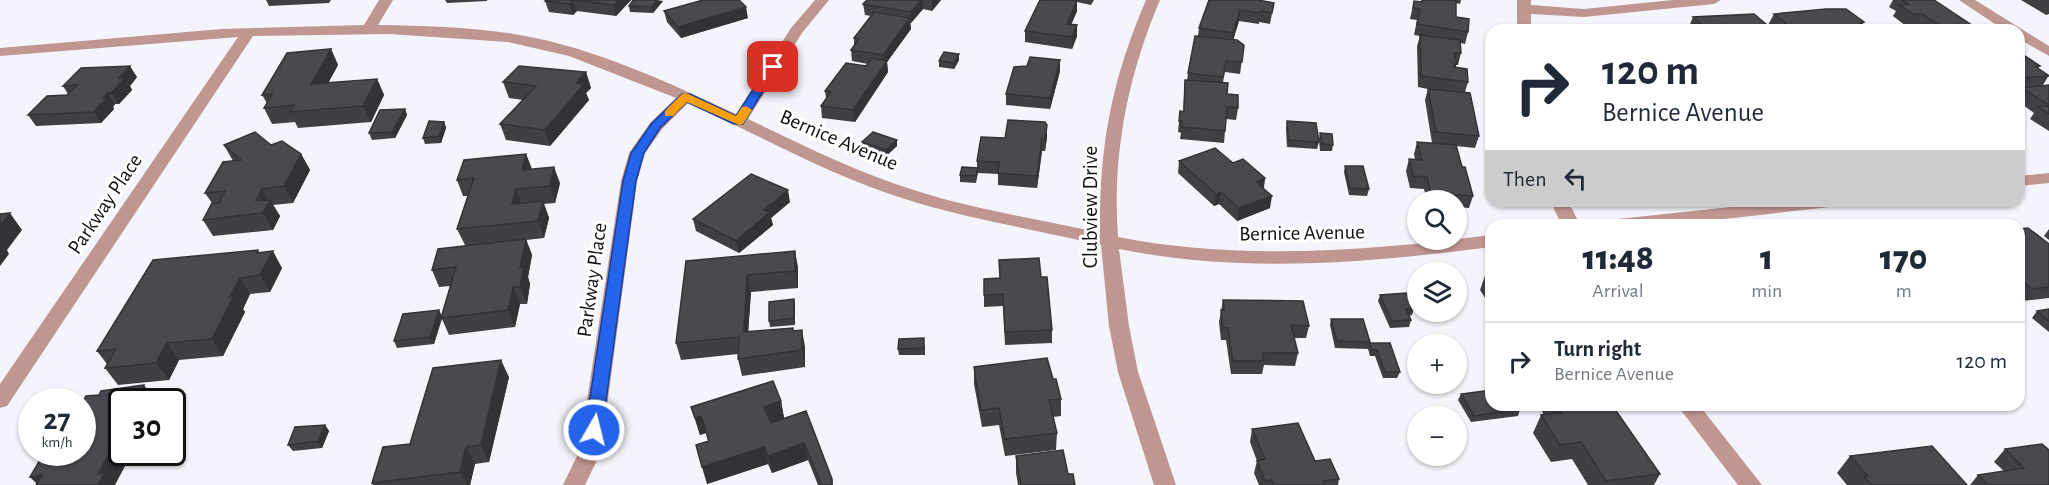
<!DOCTYPE html>
<html lang="en">
<head>
<meta charset="utf-8">
<style>
  :root { --surface:#fff; --page:#f6f6f7; --text:#1f2937; --muted:#747a83; --line:#e0e1e3 }
  body { margin:0; font-family:"Alegreya Sans",sans-serif; background:var(--page); color:var(--text); height:100vh; display:flex; flex-direction:column; font-size:22px; white-space:nowrap }
  * { box-sizing:border-box; margin:0 }
  p { font-size:20px; color:var(--muted) }
  .icon { flex:none; width:33px; height:33px; fill:none; stroke:currentColor; stroke-width:2; stroke-linecap:round; stroke-linejoin:round }
  .map { position:relative; flex:1; overflow:hidden }
  .panel { position:absolute; left:1485px; top:219px; width:540px; height:192px; display:flex; flex-direction:column; background:var(--surface); border-radius:18px; box-shadow:0 2px 4px #0004 }
  .panel>* { flex:none }
  .banner { position:absolute; left:1485px; top:24px; width:540px; height:183px; border-radius:18px; box-shadow:0 2px 4px #0004; background:#fff; color:var(--text); overflow:hidden }
  .controls { position:absolute; left:1407px; top:190px; display:grid; gap:12px }
  .controls a { display:grid; place-items:center; width:60px; height:60px; border-radius:50%; background:var(--surface); box-shadow:0 2px 4px #0004; font-size:30px }
  .speed { position:absolute; left:18px; top:388px; display:flex; gap:12px; font-size:30px; font-weight:700; text-align:center }
  .speed>* { display:grid; place-content:center; width:78px; height:78px; border-radius:50%; background:var(--surface); box-shadow:0 2px 4px #0004; line-height:1 }
  .speed small { font-size:15px; font-weight:400 }
  .speed .limit { border:3px solid #111; border-radius:9px; background:#fff; color:#111 }
  .pin { position:absolute; display:grid; place-items:center; width:51px; height:51px; color:#fff; margin:-26px; border-radius:12px; box-shadow:0 3px 9px #0006 }
  .me { position:absolute; width:66px; margin:-33px; rotate:8deg; stroke-linejoin:round; filter:drop-shadow(0 0 4px #0008) }
  .turn { display:flex; align-items:center; gap:21px; height:126px; padding:0 18px; font-size:27px }
  .turn .icon { width:78px; height:78px; stroke-width:2.5 }
  .turn b { display:block; font-size:42px; line-height:51px }
  .then { display:flex; align-items:center; height:57px; padding:0 18px; background:#0003; gap:12px; font-size:22px }
  .eta { display:flex; justify-content:space-evenly; align-items:center; height:102px; text-align:center }
  .eta b { font-size:36px; font-weight:800; line-height:42px }
  ul { padding:0; list-style:none }
  li { display:flex; align-items:center; gap:18px; height:78px; padding:0 18px; border-top:2px solid var(--line) }
  li div { flex:1 }
  li b { display:block; font-size:22px }
  li em { font-style:normal }
  .map>svg:first-child { display:block }
  .lines { fill:none; stroke-linecap:round; stroke-linejoin:round }
  .street { fill:#c09690; fill-rule:evenodd }
  .wall { fill:#3f3f44 }
  .shaded-wall { fill:#333337 }
  .building { fill:#49494f; stroke:#333337; stroke-width:1.5 }
  .route { fill:#2563eb; stroke:#184099; stroke-width:1.5 }
  .slow { fill:#f59e0b }
  .labels { text-anchor:middle; dominant-baseline:central; stroke-width:6; stroke-linejoin:round; paint-order:stroke }
  .street-label { font-size:21px; fill:#0d0d10; stroke:#fff }
</style>
</head>
<body>
<div class="map">
<svg width="2049" height="485" viewBox="0 0 2049 485">
  <rect width="100%" height="100%" fill="#f4f4fc"/>
  <g class="lines">
    <!-- street -->
    <g class="street">
      <path d="M379 0H393L378 25C425 26 475 27 520 35 595 48 667 82 736 114L791 28 815 0H829L802 33 748 119C803 145 858 173 917 191 976 210 1039 219 1100 233 1099 146 1112 79 1146 0H1160C1128 75 1112 154 1118 237 1241 261 1368 251 1491 235V247C1368 263 1242 274 1119 249L1129 326 1138 372 1176 485H1154L1118 372 1109 326 1101 245C1029 228 954 217 884 192 816 168 753 132 688 103L662 129 645 153 637 181 601 452 585 485H563L579 452 621 181 629 153 650 123 676 98 569 56 508 42 389 34 253 36 7 406 0 408V384L238 37 0 56V48L222 29 364 25Z"/>
      <polygon points="1517,0 1531,0 1531,5 1584,9 1673,0 1721,0 1714,4 1584,17 1531,14 1531,30 1517,30"/>
      <polygon points="1959,0 1975,0 2049,46 2049,56 2019,39 2019,30 2004,30"/>
      <polygon points="2049,173 2049,183 2019,186 2019,176"/>
      <polygon points="1550,201 1568,201 1580,225 1562,225"/>
      <polygon points="1788,201 1848,201 1845,205 1839,206 1670,225 1609,225 1612,221 1618,219"/>
      <polygon points="1677,405 1699,405 1762,485 1738,485"/>
    </g>
  </g>
  <!-- wall -->
  <g class="wall">
    <polygon points="266,0 331,0 329,3 269,6"/>
    <polygon points="445,0 487,0 487,1 447,3"/>
    <polygon points="546,0 631,0 616,16 577,11 573,15 549,12 545,1"/>
    <polygon points="867,0 941,0 932,11 923,9 911,23 910,23 911,29 887,62 888,72 855,122 822,118 821,106 826,98 825,91 866,66 868,64 852,61 851,50 854,45 854,38 871,16 865,15 863,4"/>
    <polygon points="1040,0 1094,0 1091,5 1077,2 1077,11 1071,24 1077,25 1077,36 1072,49 1025,42 1025,31"/>
    <polygon points="1209,0 1274,3 1270,24 1259,22 1259,24 1239,21 1233,39 1244,45 1240,74 1225,72 1223,82 1227,94 1238,108 1236,120 1226,119 1224,143 1180,139 1181,133 1178,132 1180,111 1183,112 1185,80 1187,81 1188,73 1198,36 1199,28"/>
    <polygon points="1422,0 1461,0 1460,4 1456,3 1456,17 1468,32 1465,44 1461,43 1461,53 1458,65 1456,65 1456,67 1468,82 1465,92 1479,136 1475,148 1456,146 1462,167 1473,196 1469,208 1456,207 1456,201 1427,201 1424,189 1410,188 1406,171 1409,159 1415,160 1414,154 1417,142 1432,143 1425,100 1428,89 1418,87 1417,46 1420,36 1414,35 1417,20 1410,19 1414,1 1421,2"/>
    <polygon points="1893,0 1934,0 1976,28 1975,30 1923,30 1915,25 1906,26 1893,16 1896,11 1889,7"/>
    <polygon points="2021,0 2049,0 2049,14 2046,15"/>
    <polygon points="663,1 653,13 630,12 629,6"/>
    <polygon points="664,11 748,18 681,38 667,22"/>
    <polygon points="1774,14 1864,22 1860,30 1774,30 1768,25"/>
    <polygon points="1693,17 1773,30 1690,30 1688,29"/>
    <polygon points="331,49 338,65 328,83 377,79 384,95 371,122 298,128 295,122 272,124 264,108 267,103 262,95"/>
    <polygon points="2019,52 2040,66 2038,68 2049,75 2043,85 2049,85 2049,131 2030,119 2034,113 2019,102 2019,92 2021,89 2019,89"/>
    <polygon points="959,54 959,60 954,69 939,67 939,61"/>
    <polygon points="1060,71 1050,109 1006,105 1006,94"/>
    <polygon points="586,72 591,88 586,93 589,100 550,146 506,140 500,124 523,100 509,98 503,82"/>
    <polygon points="137,77 130,86 132,90 119,104 115,104 113,107 114,109 101,123 36,126 28,115 68,94 63,86"/>
    <polygon points="405,109 407,115 395,138 372,140 369,133"/>
    <polygon points="1287,121 1319,142 1317,149 1287,147 1286,128"/>
    <polygon points="444,122 446,128 441,143 425,144 423,138"/>
    <polygon points="1320,133 1333,145 1332,151 1320,151 1319,139"/>
    <polygon points="1047,137 1045,151 1042,151 1037,188 998,185 998,174 978,173 976,183 960,182 960,175 977,168 977,161 1005,138"/>
    <polygon points="897,140 897,146 886,156 863,148 862,142"/>
    <polygon points="224,145 271,145 301,154 310,170 293,203 273,205 280,216 273,230 213,236 203,220 212,203 205,193 233,161"/>
    <polygon points="526,154 532,169 560,183 555,203 544,204 549,218 544,238 526,240 532,255 528,277 530,284 527,304 520,304 515,327 449,335 442,319 434,344 397,348 394,341 442,316 450,286 439,287 432,270 465,245 457,229 468,196 463,196 457,180"/>
    <polygon points="1179,161 1233,163 1265,178 1264,188 1270,208 1237,221 1219,204 1214,206 1178,173"/>
    <polygon points="1345,166 1369,189 1367,196 1349,195 1344,172"/>
    <polygon points="790,202 771,218 773,225 739,253 696,231 693,219"/>
    <polygon points="2019,229 2049,244 2049,298 2022,301 2019,299"/>
    <polygon points="2049,229 2049,240 2044,236"/>
    <polygon points="260,253 282,268 270,292 250,294 243,309 245,312 223,356 179,360 169,380 118,385 105,368 107,364 97,351"/>
    <polygon points="686,261 798,267 798,288 751,292 748,332 793,331 805,347 805,367 742,376 738,359 738,354 681,360 676,343"/>
    <polygon points="1491,272 1491,307 1480,290 1486,273"/>
    <polygon points="1041,277 1052,330 1052,343 1005,345 1003,306 984,307 984,279"/>
    <polygon points="1380,295 1414,309 1412,315 1409,316 1411,320 1409,327 1390,328 1378,301"/>
    <polygon points="794,299 795,306 795,325 770,327 769,321"/>
    <polygon points="1223,300 1309,326 1306,338 1294,338 1298,353 1295,366 1264,365 1262,374 1231,374 1226,340 1221,340 1219,322"/>
    <polygon points="2049,309 2049,332 2032,318 2037,311"/>
    <polygon points="1331,319 1370,342 1400,372 1397,378 1383,378 1375,356 1370,356 1368,349 1335,348 1330,325"/>
    <polygon points="925,345 925,355 899,355 898,349"/>
    <polygon points="974,367 1053,379 1061,399 1061,416 1053,417 1057,433 1056,450 1005,456 999,425 982,427 974,384"/>
    <polygon points="509,377 489,462 475,464 470,485 373,485 372,483 410,444"/>
    <polygon points="1461,394 1520,409 1518,416 1471,422 1458,400"/>
    <polygon points="781,401 784,418 806,411 832,479 833,485 818,485 808,460 772,473 768,464 707,484 708,441 706,433 700,435 691,407"/>
    <polygon points="1546,405 1612,405 1660,474 1654,485 1588,485 1572,459 1551,462 1533,433 1541,415 1544,415 1542,412"/>
    <polygon points="325,425 329,431 322,448 293,451 288,445"/>
    <polygon points="1252,429 1315,461 1339,479 1338,485 1259,485 1254,473 1257,461 1250,442"/>
    <polygon points="2005,449 2049,485 1970,485 1978,475 2004,471 1994,462"/>
    <polygon points="1016,456 1068,474 1075,485 1018,485 1016,473"/>
    <polygon points="1850,456 1967,485 1847,485 1837,473"/>
  </g>
  <!-- shaded-wall -->
  <g class="shaded-wall">
    <polygon points="573,0 577,11 573,15 570,4"/>
    <polygon points="619,0 631,0 616,16 614,5"/>
    <polygon points="657,0 663,1 653,13 652,7"/>
    <polygon points="921,0 923,0 923,9 911,23 911,12"/>
    <polygon points="932,0 941,0 932,11"/>
    <polygon points="1077,0 1077,11 1067,35 1067,24"/>
    <polygon points="746,7 748,18 681,38 678,27"/>
    <polygon points="1240,10 1239,21 1232,44 1233,33"/>
    <polygon points="910,18 911,29 887,62 888,72 855,122 853,110 884,65 883,55"/>
    <polygon points="1077,25 1077,36 1072,49 1072,37"/>
    <polygon points="331,49 338,65 319,100 311,84"/>
    <polygon points="959,54 959,60 954,69 954,63"/>
    <polygon points="1060,60 1060,71 1050,109 1050,98"/>
    <polygon points="130,66 137,77 130,86 132,90 119,104 111,93 119,78"/>
    <polygon points="586,72 591,88 586,93 589,100 550,146 545,130 576,83"/>
    <polygon points="377,79 384,95 371,122 363,106"/>
    <polygon points="107,93 115,104 113,107 114,109 101,123 94,112 103,98"/>
    <polygon points="405,109 407,115 395,138 392,132"/>
    <polygon points="444,122 446,128 441,143 439,136"/>
    <polygon points="1047,125 1047,137 1045,151 1045,140"/>
    <polygon points="1042,139 1042,151 1037,188 1037,176"/>
    <polygon points="897,140 897,146 886,156 886,150"/>
    <polygon points="301,154 310,170 293,203 284,186"/>
    <polygon points="526,154 532,170 522,170"/>
    <polygon points="554,167 560,183 555,203 550,186"/>
    <polygon points="1265,178 1263,190 1256,182"/>
    <polygon points="262,189 269,202 270,200 280,216 273,230 256,201"/>
    <polygon points="516,189 522,206 512,204"/>
    <polygon points="788,190 790,202 771,218 773,225 739,253 736,241 764,210"/>
    <polygon points="1221,192 1219,204 1214,206 1216,194"/>
    <polygon points="1272,196 1270,208 1237,221 1239,208"/>
    <polygon points="543,201 549,218 544,238 538,221"/>
    <polygon points="10,213 22,230 7,250 9,254 0,266 0,226"/>
    <polygon points="526,239 532,255 528,277 530,284 527,304 520,287 520,268"/>
    <polygon points="258,250 266,264 273,251 282,268 270,292 260,275 257,253"/>
    <polygon points="795,251 798,267 798,288 795,271"/>
    <polygon points="747,275 751,292 747,349 744,332"/>
    <polygon points="240,278 250,294 243,309 245,312 223,356 212,339 230,296"/>
    <polygon points="513,287 520,304 515,327 508,310"/>
    <polygon points="794,299 795,306 795,325 794,318"/>
    <polygon points="439,310 442,316 434,344 430,337"/>
    <polygon points="802,330 805,347 805,367 802,350"/>
    <polygon points="167,343 179,360 169,380 156,363"/>
    <polygon points="501,360 509,377 489,462 481,445"/>
    <polygon points="144,385 157,402 136,402"/>
    <polygon points="781,401 784,418 768,424 764,407"/>
    <polygon points="701,416 706,433 700,435 695,418"/>
    <polygon points="325,425 329,431 322,448 318,441"/>
    <polygon points="122,429 122,453 132,453 115,485 98,485 98,474"/>
    <polygon points="804,443 808,460 772,473 768,456"/>
    <polygon points="466,447 475,464 470,485 467,485 460,472"/>
    <polygon points="764,447 768,464 707,484 702,467"/>
    <polygon points="42,475 38,485 30,477"/>
  </g>
  <!-- building -->
  <g class="building">
    <polygon points="546,0 619,0 614,5 573,0 570,4 545,1"/>
    <polygon points="633,0 657,0 652,7 629,6"/>
    <polygon points="703,0 739,0 746,7 678,27 664,11"/>
    <polygon points="867,0 921,0 911,12 863,4"/>
    <polygon points="1040,0 1077,0 1067,24 1077,25 1072,37 1025,31"/>
    <polygon points="1209,0 1258,0 1274,3 1272,13 1261,11 1260,13 1240,10 1233,33 1199,28"/>
    <polygon points="1422,0 1456,0 1456,17 1469,19 1468,32 1417,24 1420,9 1413,8 1414,1 1422,2"/>
    <polygon points="1902,0 1934,0 1976,28 1946,30 1922,14 1913,14 1899,5 1908,4"/>
    <polygon points="1826,9 1846,9 1864,22 1860,23 1863,25 1828,26 1830,28 1810,30 1794,30 1774,14"/>
    <polygon points="874,12 910,18 883,55 851,50 859,39 854,38"/>
    <polygon points="1754,14 1773,30 1707,30 1693,17"/>
    <polygon points="1588,25 1623,29 1624,30 1589,30"/>
    <polygon points="1420,35 1460,40 1461,53 1454,53 1457,64 1454,64 1454,67 1467,69 1468,82 1421,76"/>
    <polygon points="1195,36 1237,40 1244,45 1242,62 1226,61 1223,77 1188,73"/>
    <polygon points="331,49 311,84 377,79 363,106 290,112 294,105 264,108 272,94 262,95 287,53"/>
    <polygon points="944,52 959,54 954,63 939,61"/>
    <polygon points="2019,52 2040,66 2036,67 2049,76 2019,78"/>
    <polygon points="1030,57 1060,60 1050,98 1006,94 1014,67 1027,66"/>
    <polygon points="872,58 887,61 853,110 821,106 831,92 825,91 846,63 866,66"/>
    <polygon points="130,66 119,78 125,78 111,93 107,93 103,98 107,98 94,112 28,115 47,96 67,95 77,85 63,86 81,68"/>
    <polygon points="519,66 586,72 576,83 584,84 545,130 500,124 536,86 503,82"/>
    <polygon points="1185,80 1228,83 1227,94 1238,95 1238,108 1227,107 1225,131 1182,127 1182,121 1179,121 1180,111 1184,112"/>
    <polygon points="2049,85 2049,105 2022,88"/>
    <polygon points="1428,89 1470,93 1479,136 1436,132"/>
    <polygon points="2049,106 2049,114 2038,107"/>
    <polygon points="405,109 392,132 369,133 380,110"/>
    <polygon points="1008,120 1045,122 1047,125 1045,140 1042,139 1037,176 998,173 999,162 977,161 981,137 1005,138"/>
    <polygon points="429,121 444,122 439,136 423,138"/>
    <polygon points="1287,121 1316,123 1319,142 1288,140"/>
    <polygon points="255,132 271,145 282,141 301,154 284,186 262,189 256,201 270,200 263,213 203,220 212,203 219,203 225,191 205,193 223,162 241,160 224,145"/>
    <polygon points="873,132 897,140 886,150 862,142"/>
    <polygon points="1320,133 1332,134 1333,145 1322,144"/>
    <polygon points="1417,142 1456,145 1462,167 1465,167 1473,196 1431,193 1427,177 1413,176 1409,159 1422,160"/>
    <polygon points="1215,148 1233,163 1243,159 1265,178 1256,182 1272,196 1239,208 1221,192 1216,194 1179,161"/>
    <polygon points="526,154 522,170 554,167 550,186 516,189 512,204 543,201 538,221 457,229 474,178 457,180 464,160"/>
    <polygon points="1345,166 1363,166 1369,189 1350,188"/>
    <polygon points="962,167 978,168 976,176 960,175"/>
    <polygon points="751,174 788,190 764,210 770,212 736,241 693,219"/>
    <polygon points="10,213 0,226 0,214"/>
    <polygon points="2028,228 2049,244 2049,287 2032,289 2019,278 2019,229"/>
    <polygon points="526,239 520,268 524,267 520,287 513,287 508,310 441,318 456,267 432,270 438,249"/>
    <polygon points="258,250 257,253 273,251 260,275 240,278 230,296 234,295 212,339 167,343 156,363 105,368 116,349 97,351 153,260"/>
    <polygon points="795,251 795,271 747,275 744,332 793,328 793,331 802,330 802,350 738,359 739,337 676,343 686,261"/>
    <polygon points="1039,258 1041,277 1047,277 1052,330 1005,332 1003,294 984,295 984,279 1000,278 999,260"/>
    <polygon points="1491,272 1491,280 1486,273"/>
    <polygon points="1407,293 1414,309 1406,309 1411,320 1392,321 1380,295"/>
    <polygon points="794,299 794,318 769,321 769,302"/>
    <polygon points="1223,300 1303,301 1309,326 1291,325 1298,353 1263,353 1264,361 1233,361 1228,328 1223,328 1221,310 1224,310"/>
    <polygon points="2049,309 2049,321 2037,311"/>
    <polygon points="439,310 430,337 394,341 403,314"/>
    <polygon points="1331,319 1363,319 1370,342 1337,341"/>
    <polygon points="924,338 924,348 898,349 899,339"/>
    <polygon points="1369,343 1390,343 1400,372 1385,372 1377,350 1372,350"/>
    <polygon points="1047,358 1053,379 1056,379 1061,399 1049,400 1057,433 1005,439 999,408 981,410 974,367"/>
    <polygon points="501,360 481,445 466,447 460,472 372,483 383,447 410,444 433,368"/>
    <polygon points="773,381 781,401 764,407 771,423 806,411 832,479 832,485 820,485 820,481 804,443 768,456 764,447 702,467 696,445 709,441 701,416 695,418 691,407"/>
    <polygon points="144,385 136,402 122,402 122,429 98,474 104,473 98,485 36,485 42,475 30,477 44,453 82,453 82,403 86,396 99,395 101,391"/>
    <polygon points="1491,390 1491,405 1518,405 1520,409 1474,416 1461,394"/>
    <polygon points="1556,405 1612,405 1660,474 1606,481 1581,442 1560,445 1541,415 1562,413"/>
    <polygon points="1298,423 1315,461 1330,459 1339,479 1323,481 1325,485 1274,485 1272,480 1265,481 1257,461 1265,459 1252,429"/>
    <polygon points="325,425 318,441 288,445 295,427"/>
    <polygon points="2042,444 2049,450 2049,485 1988,485 1978,475 2024,468 2005,449"/>
    <polygon points="1932,446 1967,485 1872,485 1864,477 1868,476 1850,456"/>
    <polygon points="1063,450 1068,474 1073,474 1075,485 1021,485 1016,456"/>
  </g>
  <!-- route -->
  <polygon class="route" points="773,64 778,67 743,124 734,124 687,102 660,128 644,153 636,181 602,430 599,434 594,436 588,434 585,430 623,181 631,153 652,123 682,94 690,94 736,116 769,65"/>
  <!-- slow -->
  <polygon class="slow" points="686,93 736,116 742,107 746,106 752,110 743,124 739,125 687,102 673,116 665,116 665,111 682,94"/>
  <g class="labels">
    <!-- street labels -->
    <g class="street-label">
      <text transform="translate(839 140) rotate(23)">Bernice Avenue</text>
      <text transform="translate(105 204) rotate(-56)">Parkway Place</text>
      <text transform="translate(1090 207) rotate(-90)">Clubview Drive</text>
      <text transform="translate(1302 233) rotate(-1)">Bernice Avenue</text>
      <text transform="translate(592 280) rotate(-82)">Parkway Place</text>
    </g>
  </g>
</svg>
<div class="controls">
<a><svg class="icon" aria-label="search" viewBox="0 0 24 24"><circle cx="10" cy="10" r="6"/><path d="M15 15l6 6"/></svg></a>
<a><svg class="icon" aria-label="layers" viewBox="0 0 24 24"><path d="M12 4l9 5-9 5-9-5zM3 14l9 5 9-5"/></svg></a>
<a>+</a>
<a>−</a>
</div>
<div class="speed"><div>27<small>km/h</small></div><div class="limit">30</div></div>
<div class="pin" style="left:773px;top:67px;background:#d93025"><svg class="icon" aria-label="arrive" viewBox="0 0 24 24"><path d="M6 21V4h12l-3 4 3 4H6"/></svg></div>
<svg class="me" style="left:594px;top:430px" viewBox="-20 -20 40 40"><circle r="17" fill="#2563eb" stroke="#fff" stroke-width="3"/><path d="M0-11L8 9 0 5-8 9z" fill="#fff"/></svg>
<div class="banner">
<div class="turn"><svg class="icon" aria-label="right" viewBox="0 0 24 24"><path d="M7 20v-9h11M14 6l5 5-5 5"/></svg><div><b>120 m</b>Bernice Avenue</div></div>
<div class="then">Then<svg class="icon" aria-label="left" viewBox="0 0 24 24"><path d="M17 20v-9H6M10 6l-5 5 5 5"/></svg></div>
</div>
<section class="panel">
<div class="eta">
<div><b>11:48</b><p>Arrival</p></div>
<div><b>1</b><p>min</p></div>
<div><b>170</b><p>m</p></div>
</div>
<ul>
<li><svg class="icon" aria-label="right" viewBox="0 0 24 24"><path d="M7 20v-9h11M14 6l5 5-5 5"/></svg><div><b>Turn right</b><p>Bernice Avenue</p></div><em>120 m</em></li>
</ul>
</section>
</div>
</body>
</html>
